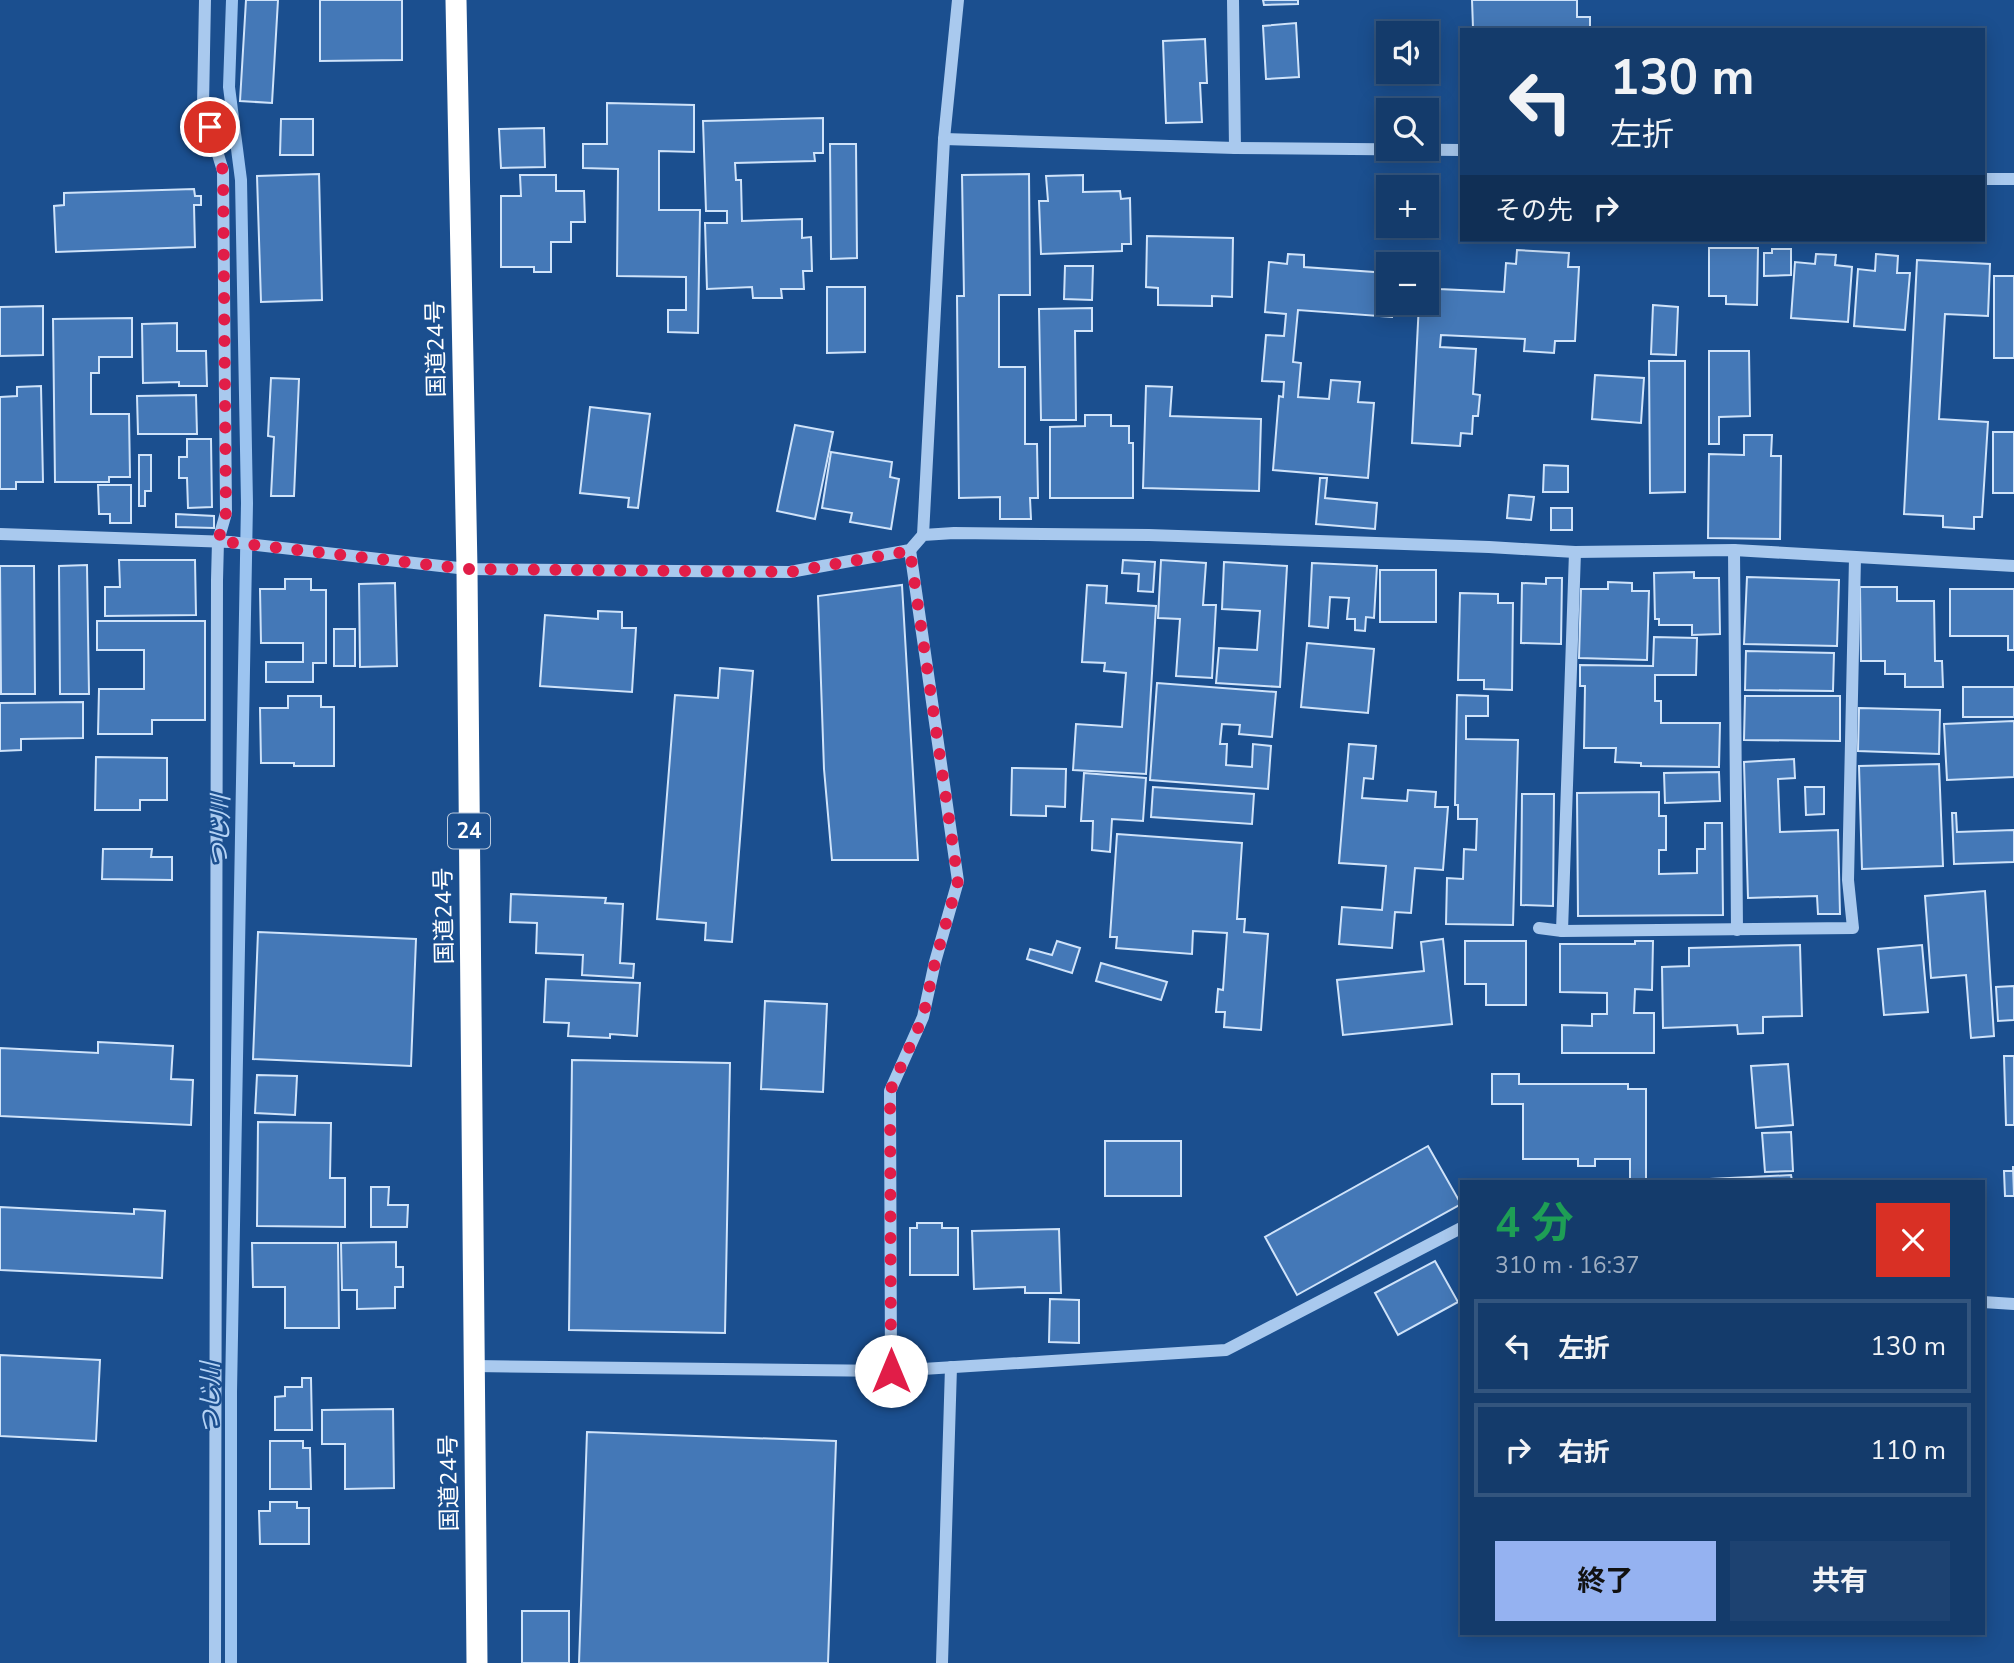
<!DOCTYPE html>
<html lang="ja">
<head>
<meta charset="utf-8">
<style>
  :root { --surface:#143b6b; --page:#1d4271; --text:#f1f3f6; --muted:#9dadc1; --line:#33557e; --accent:#95b2f1 }
  body { margin:0; font-family:"Nunito Sans","Noto Sans JP",sans-serif; background:var(--page); color:var(--text); height:100vh; display:flex; flex-direction:column; font-size:26px; white-space:nowrap }
  * { box-sizing:border-box; margin:0 }
  p { font-size:23px; color:var(--muted) }
  .icon { flex:none; width:38px; height:38px; fill:none; stroke:currentColor; stroke-width:2; stroke-linecap:round; stroke-linejoin:round }
  .map { position:relative; flex:1; overflow:hidden }
  .side { position:absolute; left:1460px; top:1180px; width:525px; height:455px; display:flex; flex-direction:column; background:var(--surface); border-radius:0px; box-shadow:0 4px 18px #0003,0 0 0 2px var(--line) }
  .side>* { flex:none }
  .guide { position:absolute; left:1460px; top:28px; width:525px; height:214px; border-radius:0px; box-shadow:0 4px 18px #0003,0 0 0 2px var(--line); background:#143b6b; color:var(--text); overflow:hidden }
  .buttons { position:absolute; left:1376px; top:21px; display:grid; gap:14px }
  .buttons a { display:grid; place-items:center; width:63px; height:63px; border-radius:0px; background:var(--surface); box-shadow:0 4px 18px #0003,0 0 0 2px var(--line); font-size:35px }
  .pin { position:absolute; display:grid; place-items:center; width:60px; height:60px; color:#fff; margin:-30px; border:4px solid #fff; border-radius:50%; box-shadow:0 2px 7px #0007 }
  .me { position:absolute; width:77px; margin:-38px; rotate:0deg; stroke-linejoin:round; filter:drop-shadow(0 0 5px #0008) }
  .turn { display:flex; align-items:center; gap:24px; height:147px; padding:0 35px; font-size:32px }
  .turn .icon { width:91px; height:91px; stroke-width:2.5 }
  .turn b { display:block; font-size:49px; line-height:60px }
  .then { display:flex; align-items:center; height:66px; padding:0 35px; background:#0003; gap:14px; font-size:26px }
  .round { display:grid; place-items:center; flex:none; width:74px; height:74px; border-radius:0px; background:var(--page) }
  .headline { display:flex; align-items:center; justify-content:space-between; height:119px; padding:0 35px }
  h1 { font-size:42px; font-weight:700; line-height:52px; color:#1e9e55 }
  .cta { display:flex; gap:14px; margin-top:auto; padding:14px 35px }
  .cta a { flex:1; height:80px; border-radius:0px; background:var(--accent); color:#111; font-size:28px; font-weight:700; line-height:80px; text-align:center }
  .cta a+a { background:var(--page); color:var(--text) }
  ul { padding:0; list-style:none }
  li { display:flex; align-items:center; gap:21px; height:94px; margin:0 14px 10px; padding:0 21px; border:4px solid var(--line); border-radius:0px }
  li div { flex:1 }
  li b { display:block; font-size:26px }
  li em { font-style:normal }
  .map>svg:first-child { display:block }
  .lines { fill:none; stroke-linecap:round; stroke-linejoin:round }
  .stream { stroke:#9cc4f0; stroke-width:12 }
  .building { fill:#4478b7; stroke:#cfe3fa; stroke-width:2 }
  .minor { stroke:#a9c9ee; stroke-width:12 }
  .highway { stroke:#fff; stroke-width:21 }
  .route { stroke:#e11d48; stroke-width:12; stroke-dasharray:0 21.6 }
  .labels { text-anchor:middle; dominant-baseline:central; stroke-width:5; stroke-linejoin:round; paint-order:stroke }
  .shield { fill:#1b4f8f; stroke:#bbcadd; stroke-width:2 }
  .shield-label { font-size:21px; font-weight:bold; fill:#fff }
  .street-label { font-size:23px; fill:#fff; stroke:#1b4f8f }
  .water-label { font-size:24px; font-style:italic; fill:#b5d3f5; stroke:#1b4f8f }
</style>
</head>
<body>
<div class="map">
<svg width="2014" height="1663" viewBox="0 0 2014 1663">
  <rect width="100%" height="100%" fill="#1b4f8f"/>
  <g class="lines">
    <!-- stream -->
    <polyline class="stream" points="231,1663 231,1392 247,503 241,180 229,87 232,0"/>
  </g>
  <!-- building -->
  <g class="building">
    <polygon points="246,0 278,0 272,103 240,101"/>
    <polygon points="320,0 402,0 402,60 320,61"/>
    <polygon points="1263,0 1298,0 1298,4 1264,5"/>
    <polygon points="1472,0 1577,0 1577,17 1590,17 1590,30 1473,28"/>
    <polygon points="1296,23 1299,77 1266,79 1263,26"/>
    <polygon points="1205,39 1207,83 1200,83 1202,122 1166,123 1163,41"/>
    <polygon points="607,103 694,105 694,152 659,151 659,210 700,210 698,333 668,332 668,310 686,310 686,277 617,276 618,169 583,168 583,144 607,144"/>
    <polygon points="823,118 823,153 814,153 815,161 735,163 736,180 741,180 742,221 802,219 802,238 811,237 812,271 803,271 804,289 781,289 782,298 753,298 752,287 707,289 705,223 727,223 727,211 706,211 703,121"/>
    <polygon points="281,119 313,119 313,155 280,155"/>
    <polygon points="544,128 545,167 501,168 499,129"/>
    <polygon points="830,144 856,144 857,258 831,259"/>
    <polygon points="319,174 322,300 261,302 257,176"/>
    <polygon points="1029,174 1030,295 999,295 999,367 1025,367 1025,444 1037,444 1038,498 1030,498 1031,519 1000,519 1000,497 959,498 957,296 964,296 962,175"/>
    <polygon points="520,175 556,175 556,191 584,191 585,222 571,222 571,242 551,242 551,272 534,272 534,267 501,267 501,196 521,196"/>
    <polygon points="1083,175 1083,192 1120,191 1121,199 1130,198 1131,244 1122,244 1122,251 1041,254 1039,201 1048,201 1046,176"/>
    <polygon points="194,189 195,196 201,196 201,205 194,205 195,247 56,252 54,206 64,205 64,193"/>
    <polygon points="1147,236 1233,238 1232,297 1212,296 1212,306 1158,305 1158,288 1146,287"/>
    <polygon points="1709,248 1758,248 1757,305 1726,304 1726,296 1709,296"/>
    <polygon points="1772,249 1791,249 1791,275 1764,276 1764,253 1772,253"/>
    <polygon points="1517,250 1569,253 1568,267 1579,267 1575,341 1555,341 1554,353 1524,351 1525,339 1441,335 1440,347 1476,349 1473,394 1480,395 1478,416 1473,416 1472,434 1461,433 1460,446 1412,443 1419,303 1426,303 1427,261 1440,262 1439,289 1504,292 1506,263 1516,264"/>
    <polygon points="1288,254 1304,255 1304,267 1388,273 1388,303 1393,303 1392,317 1298,310 1293,362 1301,363 1298,397 1329,399 1331,380 1360,382 1358,402 1374,403 1368,478 1273,470 1279,396 1283,397 1284,382 1262,381 1266,335 1284,336 1286,314 1265,312 1269,262 1287,264"/>
    <polygon points="1816,254 1836,255 1835,265 1852,267 1848,322 1791,318 1795,262 1815,264"/>
    <polygon points="1876,254 1898,256 1897,273 1910,273 1905,330 1854,326 1858,269 1875,271"/>
    <polygon points="1917,260 1990,264 1988,316 1945,314 1939,419 1988,422 1982,517 1974,517 1974,529 1943,527 1943,516 1904,514"/>
    <polygon points="1065,266 1093,266 1092,300 1064,299"/>
    <rect x="1994" y="276" width="20" height="82"/>
    <polygon points="827,287 865,287 865,352 827,353"/>
    <polygon points="1653,305 1678,307 1676,355 1651,354"/>
    <polygon points="43,306 43,355 0,356 0,307"/>
    <polygon points="1092,308 1092,331 1075,331 1076,420 1041,420 1039,309"/>
    <polygon points="132,318 132,357 99,357 99,373 91,373 91,414 129,414 130,477 109,477 109,482 55,482 53,319"/>
    <polygon points="177,323 177,351 206,351 207,386 179,386 179,382 143,383 142,324"/>
    <polygon points="1709,351 1749,351 1750,416 1719,417 1719,444 1709,444"/>
    <polygon points="1649,361 1685,361 1685,492 1650,493"/>
    <polygon points="1595,375 1644,378 1641,423 1592,419"/>
    <polygon points="271,378 299,379 294,496 271,496 274,437 268,436"/>
    <polygon points="41,386 43,482 16,482 16,489 0,489 0,397 17,396 17,387"/>
    <polygon points="1146,386 1172,387 1170,416 1261,419 1259,491 1143,488"/>
    <polygon points="196,395 197,434 138,434 137,396"/>
    <polygon points="590,407 650,414 638,508 628,507 629,498 580,493"/>
    <polygon points="1085,415 1111,415 1111,426 1129,426 1129,443 1133,443 1133,498 1050,498 1050,427 1085,426"/>
    <polygon points="795,425 833,432 815,519 777,511"/>
    <rect x="1993" y="432" width="21" height="61"/>
    <polygon points="1744,435 1772,435 1771,456 1781,456 1780,539 1708,538 1709,454 1744,455"/>
    <polygon points="187,439 211,439 212,507 188,508 187,478 179,478 179,457 187,457"/>
    <polygon points="831,452 892,462 890,477 899,479 891,529 850,522 852,513 822,508"/>
    <polygon points="139,455 151,455 151,491 145,491 145,506 139,506"/>
    <polygon points="1544,465 1568,466 1568,492 1543,492"/>
    <polygon points="1320,478 1327,478 1325,498 1377,503 1375,529 1316,524"/>
    <polygon points="98,485 131,485 131,523 110,523 110,514 99,514"/>
    <polygon points="1509,495 1534,497 1531,520 1507,518"/>
    <rect x="1551" y="508" width="21" height="22"/>
    <polygon points="176,514 214,516 214,528 176,527"/>
    <polygon points="119,560 195,560 196,615 105,616 105,587 120,587"/>
    <polygon points="1123,560 1155,562 1153,592 1138,591 1139,574 1122,573"/>
    <polygon points="1161,560 1206,563 1203,605 1216,605 1212,678 1176,676 1180,619 1158,618"/>
    <polygon points="1224,562 1287,566 1280,687 1216,683 1219,648 1257,650 1260,611 1222,609"/>
    <polygon points="1312,563 1377,566 1374,618 1366,617 1365,631 1355,630 1355,619 1347,619 1349,598 1330,597 1328,628 1309,626"/>
    <polygon points="87,565 89,694 60,694 59,566"/>
    <polygon points="0,566 34,566 35,694 1,694"/>
    <rect x="1380" y="570" width="56" height="52"/>
    <polygon points="1694,572 1694,578 1719,578 1720,634 1692,635 1692,625 1659,625 1659,619 1655,619 1654,573"/>
    <polygon points="1747,577 1839,580 1837,646 1744,644"/>
    <polygon points="1546,578 1562,578 1561,644 1521,643 1522,583 1546,584"/>
    <polygon points="285,579 311,579 311,590 326,590 326,663 313,663 313,682 266,682 266,662 303,662 303,643 261,643 260,589 285,589"/>
    <polygon points="1608,582 1632,583 1632,591 1649,591 1647,660 1579,658 1581,589 1608,589"/>
    <polygon points="395,583 397,666 360,667 359,584"/>
    <polygon points="902,585 918,860 832,860 824,769 818,596"/>
    <polygon points="1087,585 1107,586 1106,603 1156,606 1146,774 1073,770 1076,724 1122,727 1126,673 1104,671 1105,663 1082,662"/>
    <polygon points="1860,587 1897,587 1897,601 1934,601 1935,661 1942,661 1943,687 1905,687 1905,674 1885,674 1885,661 1861,661"/>
    <polygon points="1950,589 2014,589 2014,650 2008,650 2008,636 1950,636"/>
    <polygon points="1460,593 1498,594 1498,603 1513,603 1512,690 1484,689 1484,680 1458,680"/>
    <polygon points="598,611 622,612 622,628 636,628 632,692 540,686 545,615 598,619"/>
    <polygon points="97,621 205,621 205,720 152,720 152,734 98,734 99,689 144,689 144,650 97,650"/>
    <rect x="334" y="629" width="21" height="37"/>
    <polygon points="1654,637 1697,638 1696,675 1655,675 1655,701 1661,701 1661,723 1720,723 1719,767 1641,766 1641,763 1615,762 1616,748 1584,748 1585,686 1580,686 1580,665 1653,666"/>
    <polygon points="1307,643 1374,649 1368,713 1301,707"/>
    <polygon points="1746,651 1834,653 1833,691 1745,690"/>
    <polygon points="720,668 753,671 732,942 705,940 706,923 657,919 675,695 718,698"/>
    <polygon points="1157,683 1276,692 1272,737 1239,734 1240,725 1222,724 1220,744 1227,744 1226,765 1252,767 1253,744 1271,746 1268,789 1150,780"/>
    <rect x="1963" y="687" width="51" height="30"/>
    <polygon points="1457,695 1488,696 1488,716 1466,716 1466,739 1518,740 1513,925 1446,924 1447,878 1463,879 1464,849 1476,850 1477,819 1458,819 1458,805 1455,805"/>
    <polygon points="288,696 321,696 321,707 334,707 334,766 294,766 294,763 261,763 260,708 288,708"/>
    <polygon points="1745,696 1840,696 1840,741 1744,740"/>
    <polygon points="83,702 83,738 21,739 21,750 0,751 0,703"/>
    <polygon points="1859,708 1940,710 1939,754 1858,751"/>
    <polygon points="2014,721 2014,777 1947,780 1944,724"/>
    <polygon points="1349,744 1376,746 1373,779 1364,778 1362,798 1407,801 1408,790 1436,792 1435,807 1448,807 1443,870 1415,868 1411,913 1395,912 1392,948 1339,944 1342,907 1382,910 1386,866 1339,863"/>
    <polygon points="96,757 167,758 167,800 140,800 140,810 95,810"/>
    <polygon points="1794,759 1795,778 1778,779 1780,832 1838,830 1840,914 1818,914 1817,896 1748,898 1744,762"/>
    <polygon points="1939,764 1943,866 1862,869 1859,766"/>
    <polygon points="1012,768 1066,769 1065,807 1046,806 1046,816 1011,815"/>
    <polygon points="1719,772 1720,801 1665,803 1664,773"/>
    <polygon points="1084,773 1146,778 1143,821 1112,819 1110,852 1092,850 1093,821 1081,821"/>
    <polygon points="1153,787 1254,794 1252,824 1151,817"/>
    <polygon points="1805,787 1824,787 1824,814 1806,815"/>
    <polygon points="1659,792 1659,816 1666,816 1666,850 1659,850 1659,874 1697,873 1697,849 1705,849 1705,823 1722,823 1723,915 1578,916 1577,793"/>
    <polygon points="1522,794 1554,794 1553,906 1521,905"/>
    <polygon points="1952,813 1956,813 1957,832 2014,830 2014,862 1954,864"/>
    <polygon points="1117,834 1242,843 1237,919 1245,919 1244,932 1268,934 1261,1030 1224,1027 1225,1012 1216,1012 1218,989 1223,990 1227,933 1193,931 1192,954 1116,948 1117,937 1110,937"/>
    <polygon points="103,849 152,849 151,857 172,857 172,880 102,879"/>
    <polygon points="1985,891 1994,1036 1971,1038 1966,975 1931,978 1925,896"/>
    <polygon points="511,894 606,898 605,903 623,904 620,963 634,964 633,978 582,975 583,955 536,953 537,923 510,922"/>
    <polygon points="258,932 416,939 411,1066 253,1059"/>
    <polygon points="1443,939 1452,1024 1343,1035 1337,980 1424,971 1421,942"/>
    <polygon points="1057,941 1080,948 1072,973 1027,959 1030,949 1052,955"/>
    <polygon points="1465,941 1526,941 1526,1005 1486,1005 1486,984 1465,984"/>
    <polygon points="1635,941 1653,941 1652,990 1635,989 1634,1013 1654,1013 1654,1053 1562,1053 1562,1025 1592,1026 1592,1014 1607,1014 1607,993 1560,992 1560,944 1635,944"/>
    <polygon points="1800,945 1802,1016 1763,1017 1763,1033 1738,1034 1737,1025 1663,1028 1662,967 1689,966 1689,948"/>
    <polygon points="1922,945 1928,1012 1884,1015 1878,949"/>
    <polygon points="1101,963 1167,982 1161,1000 1096,981"/>
    <polygon points="546,979 640,983 637,1036 610,1034 610,1038 568,1036 569,1023 544,1022"/>
    <polygon points="2014,986 2014,1020 1998,1021 1996,987"/>
    <polygon points="765,1001 827,1004 823,1092 761,1089"/>
    <polygon points="98,1042 173,1046 171,1079 193,1080 191,1125 0,1116 0,1048 98,1053"/>
    <polygon points="2004,1056 2014,1056 2014,1125 2006,1125"/>
    <polygon points="572,1060 730,1063 725,1333 569,1330"/>
    <polygon points="1788,1064 1793,1125 1756,1128 1751,1066"/>
    <polygon points="1492,1074 1519,1074 1519,1084 1628,1084 1628,1089 1646,1089 1646,1181 1630,1181 1630,1159 1595,1159 1595,1166 1578,1166 1578,1159 1523,1159 1523,1104 1492,1104"/>
    <polygon points="257,1075 297,1076 295,1115 255,1113"/>
    <polygon points="258,1122 331,1123 330,1178 345,1178 345,1227 257,1226"/>
    <polygon points="1791,1132 1793,1171 1765,1172 1762,1133"/>
    <rect x="1105" y="1141" width="76" height="55"/>
    <polygon points="1428,1146 1461,1204 1297,1295 1265,1237"/>
    <polygon points="2013,1166 2014,1196 2005,1196 2004,1171 2013,1171"/>
    <polygon points="1791,1175 1792,1181 1827,1179 1827,1181 1669,1181"/>
    <polygon points="371,1187 389,1187 388,1205 408,1205 407,1227 371,1227"/>
    <polygon points="0,1207 134,1214 134,1209 165,1211 162,1278 0,1270"/>
    <polygon points="917,1223 942,1223 942,1228 958,1228 958,1275 910,1275 910,1228 917,1228"/>
    <polygon points="1059,1229 1061,1293 1025,1293 1025,1287 974,1289 972,1231"/>
    <polygon points="396,1242 396,1267 403,1267 403,1287 395,1287 395,1308 357,1309 357,1290 342,1290 341,1243"/>
    <polygon points="252,1243 338,1243 339,1328 285,1328 285,1287 253,1287"/>
    <polygon points="1435,1261 1458,1302 1398,1335 1375,1293"/>
    <polygon points="1050,1299 1079,1300 1079,1343 1049,1342"/>
    <polygon points="0,1355 100,1360 96,1441 0,1436"/>
    <polygon points="302,1378 311,1378 312,1430 275,1430 275,1397 285,1396 285,1387 302,1387"/>
    <polygon points="393,1409 394,1488 345,1489 345,1444 322,1444 322,1410"/>
    <polygon points="587,1432 836,1441 828,1663 579,1663"/>
    <polygon points="270,1441 303,1441 303,1448 310,1448 311,1489 270,1489"/>
    <polygon points="270,1502 297,1502 297,1508 309,1508 309,1544 260,1544 259,1511 270,1511"/>
    <rect x="522" y="1611" width="47" height="52"/>
  </g>
  <g class="lines">
    <!-- minor -->
    <g class="minor">
      <polyline points="205,0 203,105 223,171 226,513 218,541 217,580 215,1663"/>
      <polyline points="1233,0 1235,148"/>
      <polyline points="944,139 1235,148 1461,150"/>
      <polyline points="1983,179 2014,179"/>
      <polyline points="0,534 230,542 467,569 790,572 910,550 923,535 954,533 1149,535 1489,547 1575,552 1734,550 2014,566"/>
      <polyline points="923,535 944,139 958,0"/>
      <polyline points="1734,550 1737,930"/>
      <polyline points="1539,928 1562,931 1853,928 1848,880 1855,558"/>
      <polyline points="1562,931 1575,552"/>
      <polyline points="1983,1302 2014,1304"/>
      <polyline points="474,1366 891,1371 1226,1350 1461,1228"/>
      <polyline points="891,1371 890,1091 923,1017 935,962 958,881 910,550"/>
      <polyline points="942,1663 951,1367"/>
    </g>
    <!-- highway -->
    <polyline class="highway" points="456,0 467,569 477,1663"/>
  </g>
  <g class="lines">
    <!-- route -->
    <polyline class="route" points="210,127 223,171 226,513 218,541 467,569 790,572 910,551 958,881 935,962 923,1017 890,1091 891,1371"/>
  </g>
  <g class="labels">
    <!-- shield labels -->
    <rect class="shield" x="448" y="813.5" width="42" height="35" rx="5"/>
    <g class="shield-label">
      <text x="469" y="831">24</text>
    </g>
    <!-- street labels -->
    <g class="street-label">
      <text transform="translate(436 349) rotate(-91)">国道24号</text>
      <text transform="translate(444 916) rotate(-91)">国道24号</text>
      <text transform="translate(449 1483) rotate(-91)">国道24号</text>
    </g>
    <!-- water labels -->
    <g class="water-label">
      <text transform="translate(220 831) rotate(-89)">つじ川</text>
      <text transform="translate(210 1398) rotate(-90)">つじ川</text>
    </g>
  </g>
</svg>
<div class="buttons">
<a><svg class="icon" aria-label="sound" viewBox="0 0 24 24"><path d="M4 9h4l5-4v14l-5-4H4zM17 9q2 3 0 6"/></svg></a>
<a><svg class="icon" aria-label="search" viewBox="0 0 24 24"><circle cx="10" cy="10" r="6"/><path d="M15 15l6 6"/></svg></a>
<a>+</a>
<a>−</a>
</div>
<div class="pin" style="left:210px;top:127px;background:#d93025"><svg class="icon" aria-label="arrive" viewBox="0 0 24 24"><path d="M6 21V4h12l-3 4 3 4H6"/></svg></div>
<svg class="me" style="left:891px;top:1371px" viewBox="-20 -20 40 40"><circle r="19" fill="#fff"/><path d="M0-13L10 11 0 6-10 11z" fill="#e11d48"/></svg>
<div class="guide">
<div class="turn"><svg class="icon" aria-label="left" viewBox="0 0 24 24"><path d="M17 20v-9H6M10 6l-5 5 5 5"/></svg><div><b>130 m</b>左折</div></div>
<div class="then">その先<svg class="icon" aria-label="right" viewBox="0 0 24 24"><path d="M7 20v-9h11M14 6l5 5-5 5"/></svg></div>
</div>
<section class="side">
<div class="headline"><div><h1>4 分</h1><p>310 m · 16:37</p></div><a class="round" style="background:#d93025;color:#fff"><svg class="icon" aria-label="close" viewBox="0 0 24 24"><path d="M6 6l12 12M18 6L6 18"/></svg></a></div>
<ul>
<li><svg class="icon" aria-label="left" viewBox="0 0 24 24"><path d="M17 20v-9H6M10 6l-5 5 5 5"/></svg><div><b>左折</b></div><em>130 m</em></li>
<li><svg class="icon" aria-label="right" viewBox="0 0 24 24"><path d="M7 20v-9h11M14 6l5 5-5 5"/></svg><div><b>右折</b></div><em>110 m</em></li>
</ul>
<div class="cta"><a>終了</a><a>共有</a></div>
</section>
</div>
</body>
</html>
